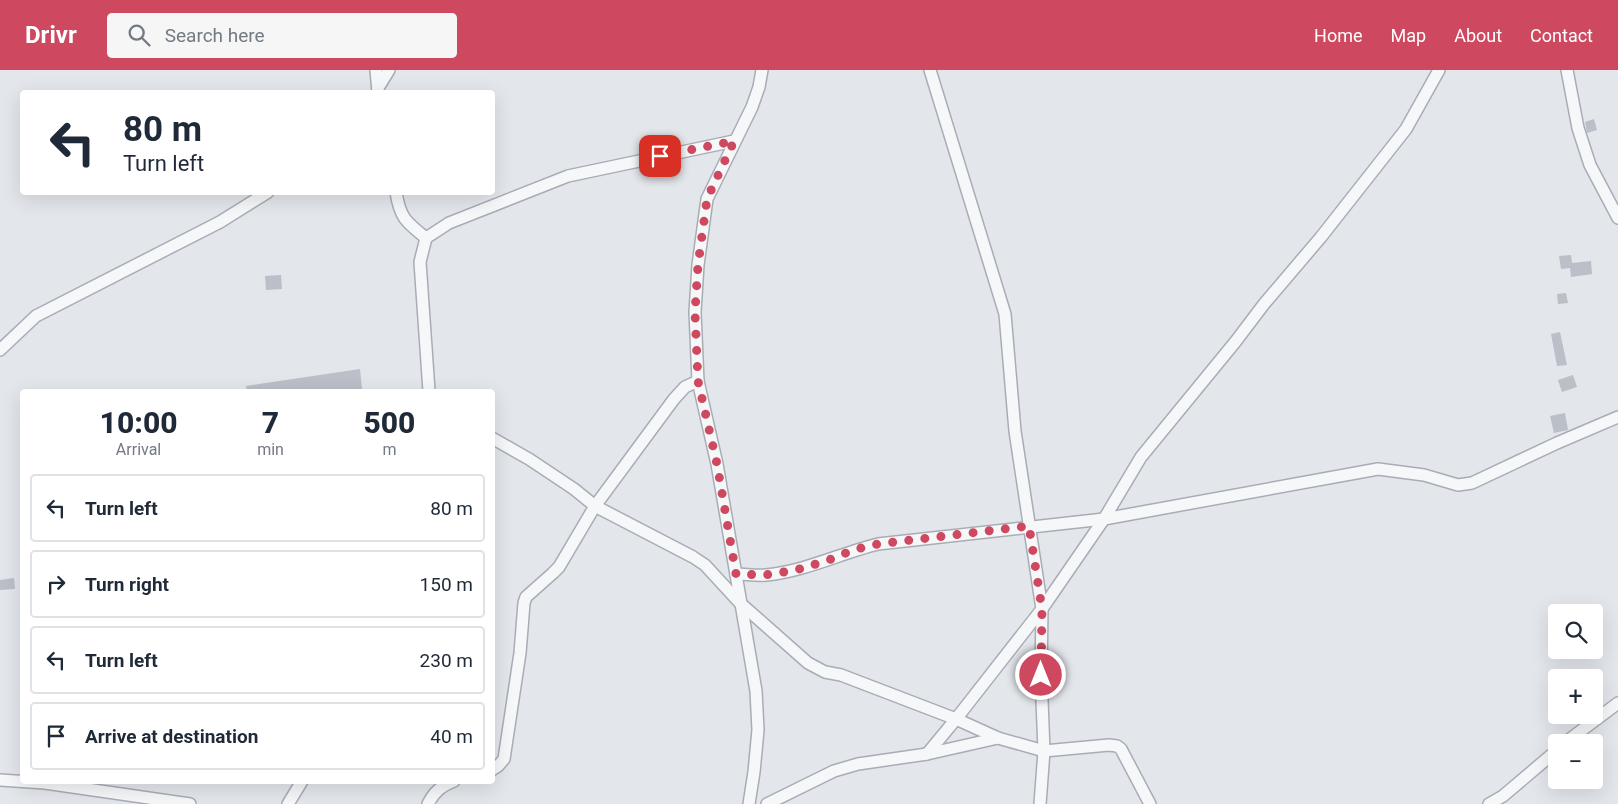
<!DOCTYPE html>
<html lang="en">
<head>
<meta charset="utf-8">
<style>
  :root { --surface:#fff; --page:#f6f6f7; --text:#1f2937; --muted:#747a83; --line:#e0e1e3; --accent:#ce4960 }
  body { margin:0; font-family:Roboto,sans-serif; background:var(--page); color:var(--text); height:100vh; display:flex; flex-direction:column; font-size:19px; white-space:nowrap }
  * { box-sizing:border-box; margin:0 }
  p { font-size:16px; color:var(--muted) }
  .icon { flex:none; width:28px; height:28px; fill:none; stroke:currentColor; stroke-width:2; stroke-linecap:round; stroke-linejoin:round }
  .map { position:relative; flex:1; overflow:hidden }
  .drawer { position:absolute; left:20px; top:319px; width:475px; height:395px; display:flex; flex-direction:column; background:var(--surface); border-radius:5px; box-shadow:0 5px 20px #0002 }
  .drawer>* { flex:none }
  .banner { position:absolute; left:20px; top:20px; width:475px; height:105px; border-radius:5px; box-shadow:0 5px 20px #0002; background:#fff; color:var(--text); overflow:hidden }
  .tools { position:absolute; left:1548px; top:534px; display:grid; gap:10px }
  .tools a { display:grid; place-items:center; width:55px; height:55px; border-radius:5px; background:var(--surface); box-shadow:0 5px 20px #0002; font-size:25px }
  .pin { position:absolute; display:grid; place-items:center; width:42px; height:42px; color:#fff; margin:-21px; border-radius:10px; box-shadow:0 2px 8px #0006 }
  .me { position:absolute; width:55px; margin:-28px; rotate:0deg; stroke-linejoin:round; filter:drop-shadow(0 0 4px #0008) }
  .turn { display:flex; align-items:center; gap:18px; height:105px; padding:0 20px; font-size:22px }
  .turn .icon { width:65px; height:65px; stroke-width:2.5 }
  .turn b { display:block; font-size:35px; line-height:42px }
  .eta { display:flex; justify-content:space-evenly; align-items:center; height:85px; text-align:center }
  .eta b { font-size:30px; font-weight:800; line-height:35px }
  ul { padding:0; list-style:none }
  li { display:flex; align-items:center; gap:15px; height:68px; margin:0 10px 8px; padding:0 10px; border:2px solid var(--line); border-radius:5px }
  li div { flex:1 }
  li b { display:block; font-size:19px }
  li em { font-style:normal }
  header { display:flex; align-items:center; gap:30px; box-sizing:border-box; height:70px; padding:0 25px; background:var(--accent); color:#fff }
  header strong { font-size:24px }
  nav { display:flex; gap:28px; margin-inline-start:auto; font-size:18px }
  .search { width:350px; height:45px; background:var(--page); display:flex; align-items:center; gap:12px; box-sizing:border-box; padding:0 18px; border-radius:5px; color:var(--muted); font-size:19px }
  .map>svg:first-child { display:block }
  .building { fill:#babfc8 }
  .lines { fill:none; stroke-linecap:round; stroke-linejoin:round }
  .street-casing { stroke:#a8adb5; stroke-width:14 }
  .street { stroke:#f6f7f9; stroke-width:11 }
  .route { stroke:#ce4960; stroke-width:9; stroke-dasharray:0 16.2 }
</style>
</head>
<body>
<header>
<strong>Drivr</strong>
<div class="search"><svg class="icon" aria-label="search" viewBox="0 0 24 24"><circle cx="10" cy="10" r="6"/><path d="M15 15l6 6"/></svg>Search here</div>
<nav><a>Home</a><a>Map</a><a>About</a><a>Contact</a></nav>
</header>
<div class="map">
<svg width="1618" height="734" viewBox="0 0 1618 734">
  <rect width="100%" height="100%" fill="#e3e6eb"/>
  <!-- building -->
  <g class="building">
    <polygon points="1594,49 1597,60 1587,63 1585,52"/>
    <polygon points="1571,185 1572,193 1591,191 1592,204 1571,207 1570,198 1561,199 1559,186"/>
    <polygon points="281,205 282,219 266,220 265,206"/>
    <polygon points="1566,223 1568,233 1558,234 1557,224"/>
    <polygon points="1560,262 1567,295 1557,296 1551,264"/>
    <polygon points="360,299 362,319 344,321 247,321 246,316"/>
    <polygon points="1573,305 1577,317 1562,322 1558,310"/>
    <polygon points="1565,343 1568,360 1554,363 1550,346"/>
    <polygon points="14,508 15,519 0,520 0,510"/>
  </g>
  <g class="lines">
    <defs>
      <g id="street">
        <polyline points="376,0 378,22"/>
        <polyline points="930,0 1005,244 1015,361 1042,539 1041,605 1044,681 1040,734"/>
        <polyline points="1567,0 1578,58 1590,95 1618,148"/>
        <polyline points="378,18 389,0"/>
        <path d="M396 122C400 148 406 152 426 168"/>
        <polyline points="0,280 36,246 220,152 268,122"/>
        <polyline points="429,321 420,192 426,168 449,153 568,106 734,71"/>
        <polyline points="492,368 529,389 574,419 595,436 693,487 705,495 740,533 808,593 825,602 841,605 956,649 998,668 1044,681 1109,675 1117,676 1121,679 1150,734"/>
        <path d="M736 504C746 504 756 506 766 505 806 501 841 483 878 474L1104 449 1378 399 1424 405 1458 415 1472 413 1557 373 1618 347"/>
        <polyline points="1566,672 1618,633"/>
        <polyline points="927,684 956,649 1042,539 1104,449 1141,387 1236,271 1264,234 1321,167 1406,59 1439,0"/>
        <polyline points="492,700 498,696 504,689 520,583 524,533 526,527 553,503 559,497 595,436 674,329 685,317 698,311"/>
        <polyline points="0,710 45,713 190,734"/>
        <polyline points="288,734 302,711"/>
        <path d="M428 734C434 722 441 716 454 711"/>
        <polyline points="749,734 754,702 758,660 756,621 717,394 698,311 695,242 698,195 707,129 752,37 759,17 762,0"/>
        <polyline points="767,734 834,701 858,694 927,684 998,668"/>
        <polyline points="1489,734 1503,726 1556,681"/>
      </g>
    </defs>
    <!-- street casing -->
    <use href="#street" class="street-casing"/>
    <!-- street -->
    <use href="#street" class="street"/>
  </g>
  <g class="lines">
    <!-- route -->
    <polyline class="route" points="660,86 734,71 707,129 698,195 695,242 698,311 717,394 736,504 765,505 796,500 829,490 853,480 878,474 1029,456 1042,539 1041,605"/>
  </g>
</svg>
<div class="tools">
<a><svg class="icon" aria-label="search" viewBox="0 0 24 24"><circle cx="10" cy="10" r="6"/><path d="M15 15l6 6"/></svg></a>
<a>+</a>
<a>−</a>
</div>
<div class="pin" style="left:660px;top:86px;background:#d93025"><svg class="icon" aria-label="arrive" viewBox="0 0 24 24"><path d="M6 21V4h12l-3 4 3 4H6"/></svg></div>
<svg class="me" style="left:1041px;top:605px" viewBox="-20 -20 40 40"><circle r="17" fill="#ce4960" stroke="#fff" stroke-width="3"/><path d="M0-11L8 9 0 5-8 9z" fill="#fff"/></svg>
<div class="banner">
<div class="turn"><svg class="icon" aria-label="left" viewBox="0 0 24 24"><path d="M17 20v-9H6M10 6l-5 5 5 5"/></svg><div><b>80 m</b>Turn left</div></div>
</div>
<section class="drawer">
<div class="eta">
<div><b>10:00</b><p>Arrival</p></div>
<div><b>7</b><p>min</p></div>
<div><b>500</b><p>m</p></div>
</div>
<ul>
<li><svg class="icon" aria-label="left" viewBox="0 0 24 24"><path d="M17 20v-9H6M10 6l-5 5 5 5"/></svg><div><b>Turn left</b></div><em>80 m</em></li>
<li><svg class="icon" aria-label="right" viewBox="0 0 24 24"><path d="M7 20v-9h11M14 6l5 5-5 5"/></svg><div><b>Turn right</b></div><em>150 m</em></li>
<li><svg class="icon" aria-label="left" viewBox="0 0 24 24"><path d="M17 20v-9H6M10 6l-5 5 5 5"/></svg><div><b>Turn left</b></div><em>230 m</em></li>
<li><svg class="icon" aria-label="arrive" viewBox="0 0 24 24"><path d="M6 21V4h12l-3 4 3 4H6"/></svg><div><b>Arrive at destination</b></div><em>40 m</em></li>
</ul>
</section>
</div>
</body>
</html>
